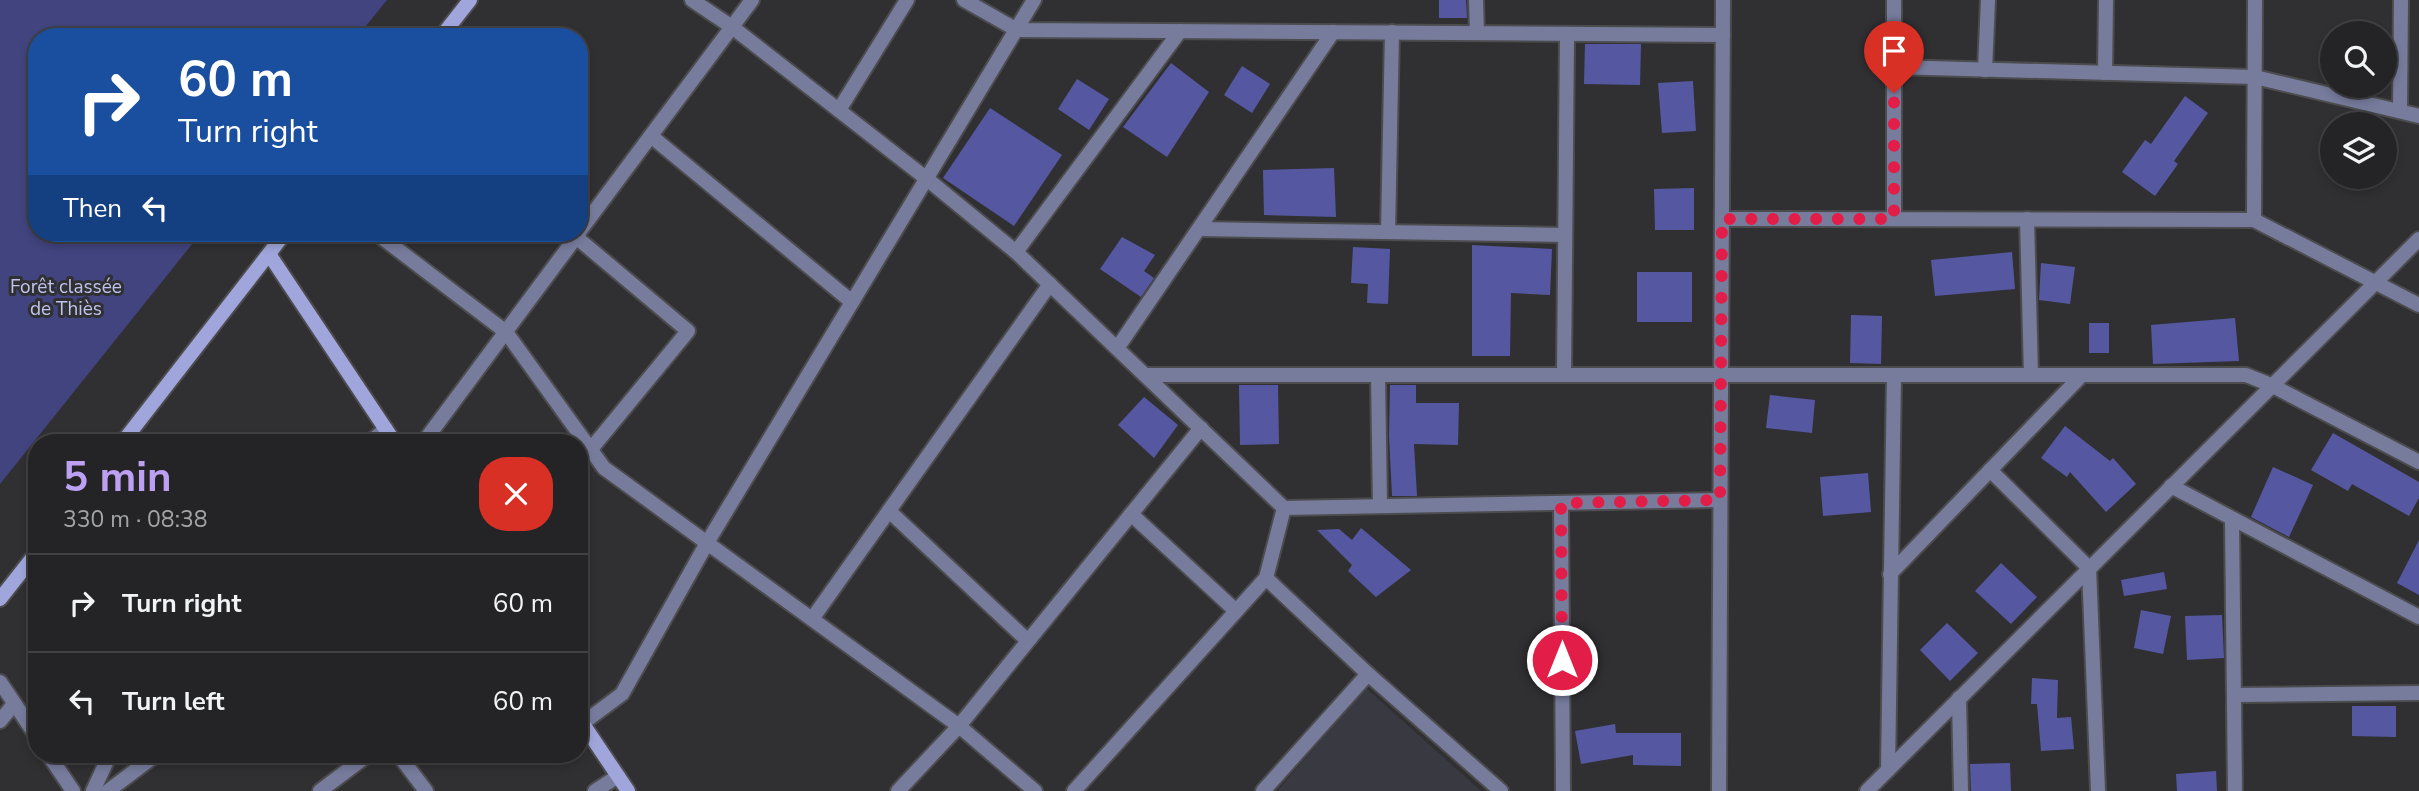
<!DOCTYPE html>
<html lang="en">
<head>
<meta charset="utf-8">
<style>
  :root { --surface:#242426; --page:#303032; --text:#f1f3f6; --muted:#a3a4a7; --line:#414143; --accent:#bca0f2 }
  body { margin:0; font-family:"Nunito Sans",sans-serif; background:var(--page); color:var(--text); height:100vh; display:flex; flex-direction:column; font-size:26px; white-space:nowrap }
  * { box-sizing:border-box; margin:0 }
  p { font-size:23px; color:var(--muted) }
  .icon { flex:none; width:38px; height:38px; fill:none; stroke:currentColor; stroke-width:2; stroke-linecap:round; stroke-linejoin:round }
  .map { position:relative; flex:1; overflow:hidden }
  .side { position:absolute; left:28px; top:434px; width:560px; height:329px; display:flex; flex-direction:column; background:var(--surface); border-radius:28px; box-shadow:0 4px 10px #0003,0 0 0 2px var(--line) }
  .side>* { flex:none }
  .hud { position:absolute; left:28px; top:28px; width:560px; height:214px; border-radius:28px; box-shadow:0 4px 10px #0003,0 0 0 2px var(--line); background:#1a4fa0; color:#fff; overflow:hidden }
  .tools { position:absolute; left:2320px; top:21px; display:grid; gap:14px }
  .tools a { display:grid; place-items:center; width:77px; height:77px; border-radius:50%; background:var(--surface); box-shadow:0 4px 10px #0003,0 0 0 2px var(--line); font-size:35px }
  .pin { position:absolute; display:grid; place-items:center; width:60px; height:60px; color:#fff; margin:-72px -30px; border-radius:50% 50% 50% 0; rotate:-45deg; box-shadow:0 0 7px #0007 }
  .pin .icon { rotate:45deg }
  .me { position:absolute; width:77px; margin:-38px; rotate:0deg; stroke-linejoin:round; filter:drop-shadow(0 0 5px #0008) }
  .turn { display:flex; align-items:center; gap:24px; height:147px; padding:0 35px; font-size:32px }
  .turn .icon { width:91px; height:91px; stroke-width:2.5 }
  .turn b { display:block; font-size:49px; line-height:60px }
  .then { display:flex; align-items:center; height:66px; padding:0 35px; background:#0003; gap:14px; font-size:26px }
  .round { display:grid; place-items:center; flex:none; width:74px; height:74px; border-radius:28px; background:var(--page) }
  .overview { display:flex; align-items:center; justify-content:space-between; height:119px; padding:0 35px }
  h1 { font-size:42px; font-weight:700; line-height:52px; color:var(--accent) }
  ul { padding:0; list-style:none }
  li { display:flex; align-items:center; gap:21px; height:98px; padding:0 35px; border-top:2px solid var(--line) }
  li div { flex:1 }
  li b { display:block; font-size:26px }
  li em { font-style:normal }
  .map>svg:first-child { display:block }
  .built { fill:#383941 }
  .green { fill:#41447e }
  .building { fill:#5558a0 }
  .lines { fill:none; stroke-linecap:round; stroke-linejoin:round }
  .street-casing { stroke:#4c4c4f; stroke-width:18 }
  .secondary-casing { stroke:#4c4c4f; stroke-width:18 }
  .street { stroke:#777c9d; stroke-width:14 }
  .secondary { stroke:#a0a6db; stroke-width:14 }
  .route { stroke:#e11d48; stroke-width:12; stroke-dasharray:0 21.6 }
  .labels { text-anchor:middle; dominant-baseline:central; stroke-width:6; stroke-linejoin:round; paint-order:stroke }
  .park-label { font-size:19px; fill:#bfc4ed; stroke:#303033 }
</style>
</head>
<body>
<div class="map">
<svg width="2419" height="791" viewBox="0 0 2419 791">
  <rect width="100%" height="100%" fill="#303033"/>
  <!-- built -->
  <polygon class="built" points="1366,688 1481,791 1277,791"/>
  <!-- green -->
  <polygon class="green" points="0,0 387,0 357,37 37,37 37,233 201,233 0,484"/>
  <!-- building -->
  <g class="building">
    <polygon points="1439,0 1466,0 1467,18 1439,18"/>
    <polygon points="1585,44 1641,44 1640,85 1584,84"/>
    <polygon points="1171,63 1209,92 1167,157 1123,127"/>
    <polygon points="1242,66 1270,84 1252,113 1224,95"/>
    <polygon points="1077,79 1109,99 1089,130 1058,109"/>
    <polygon points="1693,81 1696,131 1662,133 1658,83"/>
    <polygon points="2185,96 2208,113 2174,161 2178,164 2155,196 2122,172 2145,140 2151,144"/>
    <polygon points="990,108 1062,155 1014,226 943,178"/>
    <polygon points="1334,168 1336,217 1264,215 1263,170"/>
    <polygon points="1694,188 1694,230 1655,230 1654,189"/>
    <polygon points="1122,237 1155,255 1144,271 1154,278 1141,297 1100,269"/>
    <polygon points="1472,245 1552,249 1550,295 1511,293 1510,356 1472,356"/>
    <polygon points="1353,247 1390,249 1388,304 1367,303 1368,284 1351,283"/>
    <polygon points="2012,252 2015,289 1935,296 1931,260"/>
    <polygon points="2041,263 2075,267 2070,304 2039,300"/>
    <rect x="1637" y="272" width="55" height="50"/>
    <polygon points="1851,315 1882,316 1881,364 1850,363"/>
    <polygon points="2235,318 2239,361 2153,364 2151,325"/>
    <rect x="2089" y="323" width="20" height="30"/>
    <polygon points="1239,385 1278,385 1279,444 1240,445"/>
    <polygon points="1390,385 1416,385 1416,403 1459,403 1458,445 1414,444 1417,496 1392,496 1389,436"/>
    <polygon points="1770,395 1815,400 1812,433 1766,428"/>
    <polygon points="1144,397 1178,425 1154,458 1118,425"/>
    <polygon points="2065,426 2110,461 2113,458 2136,484 2106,512 2070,472 2067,477 2041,458"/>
    <polygon points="2333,433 2419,482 2419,498 2409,516 2352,484 2348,491 2311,470"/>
    <polygon points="2273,467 2313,485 2289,537 2251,517"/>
    <polygon points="1868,473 1871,512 1823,516 1820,477"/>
    <polygon points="1361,528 1411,570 1376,597 1348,571 1352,565 1317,530 1339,529 1352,540"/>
    <polygon points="2419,540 2419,595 2397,583"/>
    <polygon points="2001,563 2037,597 2011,624 1975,591"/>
    <polygon points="2164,572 2167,589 2124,596 2121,580"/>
    <polygon points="2141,610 2171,616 2163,654 2134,648"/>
    <polygon points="2222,615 2224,658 2187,660 2185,616"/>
    <polygon points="1947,623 1978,653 1950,681 1920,650"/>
    <polygon points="2032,678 2058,680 2057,718 2071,717 2074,749 2041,751 2037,704 2031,704"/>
    <polygon points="2352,706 2396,706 2396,737 2352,736"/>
    <polygon points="1615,724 1616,733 1681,733 1681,766 1633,765 1633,755 1581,764 1575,731"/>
    <polygon points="2010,763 2011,791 1971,791 1970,764"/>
    <polygon points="2216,771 2217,791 2177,791 2176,774"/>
  </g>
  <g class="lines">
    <defs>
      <g id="street">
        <polyline points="692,0 732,27 927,179 1016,252 1284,508 1720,500"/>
        <polyline points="964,0 1017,30 1723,35"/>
        <polyline points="1476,0 1477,33"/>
        <polyline points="1894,67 2255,77 2419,116"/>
        <polyline points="1985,70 1988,0"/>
        <polyline points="2105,73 2106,0"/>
        <polyline points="839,110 907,0"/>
        <polyline points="2400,111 2401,0"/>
        <polyline points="651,136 852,302"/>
        <polyline points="1722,219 2254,220 2419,305"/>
        <polyline points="1894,219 1894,0"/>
        <polyline points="2027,219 2031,375"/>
        <polyline points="2254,220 2255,0"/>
        <polyline points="1199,229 1565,235"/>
        <polyline points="579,232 752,0"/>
        <polyline points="1388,232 1392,32"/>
        <polyline points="376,233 506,332 604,468 959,726 1035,791"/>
        <polyline points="576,237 688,331 591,449"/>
        <polyline points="1016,252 1180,31"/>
        <polyline points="1118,347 1333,32"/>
        <polyline points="1147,375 2246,375 2271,385 2419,462"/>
        <polyline points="1378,375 1380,506"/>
        <polyline points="1564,375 1567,34"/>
        <polyline points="369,443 386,429"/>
        <polyline points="423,443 579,233"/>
        <polyline points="1990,470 2089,568 2098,791"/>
        <polyline points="2171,486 2419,617"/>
        <polyline points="1561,503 1563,791"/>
        <polyline points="889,511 1027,640"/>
        <polyline points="1131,514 1236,611"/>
        <polyline points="2232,521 2235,791"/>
        <polyline points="1890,574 2082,375"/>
        <polyline points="1266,578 1368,674 1501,791"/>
        <polyline points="812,619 1050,284"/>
        <polyline points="0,682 37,737"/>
        <polyline points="2234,695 2419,693"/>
        <polyline points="1959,698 1961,791"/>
        <polyline points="0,721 14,704"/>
        <polyline points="583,723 622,694 707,543 1034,0"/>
        <polyline points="48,754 73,791"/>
        <polyline points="398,754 426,791"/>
        <polyline points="1888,770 1894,375"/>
        <polyline points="93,791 110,754"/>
        <polyline points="108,791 157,754"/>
        <polyline points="320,791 369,754"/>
        <polyline points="595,791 618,776"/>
        <polyline points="898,791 959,726 1201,428"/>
        <polyline points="1074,791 1266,578 1284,508"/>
        <polyline points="1263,791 1368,674"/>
        <polyline points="1719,791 1723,0"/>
        <polyline points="1867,791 2419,239"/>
      </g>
      <g id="secondary">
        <polyline points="441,37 470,0"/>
        <polyline points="269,254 395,443"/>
        <polyline points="122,443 285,233"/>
        <polyline points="0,599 37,552"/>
        <polyline points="579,718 628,791"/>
      </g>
    </defs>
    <!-- street casing -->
    <use href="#street" class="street-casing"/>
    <!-- secondary casing -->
    <use href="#secondary" class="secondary-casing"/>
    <!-- street -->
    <use href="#street" class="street"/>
    <!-- secondary -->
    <use href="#secondary" class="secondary"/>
  </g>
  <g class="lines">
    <!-- route -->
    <polyline class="route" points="1562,660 1561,503 1720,500 1722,219 1894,219 1894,93"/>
  </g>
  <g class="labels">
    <!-- park labels -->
    <g class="park-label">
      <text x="66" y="287">Forêt classée<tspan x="66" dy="22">de Thiès</tspan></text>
    </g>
  </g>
</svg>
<div class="tools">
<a><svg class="icon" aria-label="search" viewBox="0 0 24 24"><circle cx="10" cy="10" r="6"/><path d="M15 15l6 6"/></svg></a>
<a><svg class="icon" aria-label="layers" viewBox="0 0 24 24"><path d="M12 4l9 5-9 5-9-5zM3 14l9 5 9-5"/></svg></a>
</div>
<div class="pin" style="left:1894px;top:93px;background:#d93025"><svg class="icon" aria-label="arrive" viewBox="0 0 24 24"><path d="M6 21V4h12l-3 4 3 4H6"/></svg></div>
<svg class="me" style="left:1562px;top:660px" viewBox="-20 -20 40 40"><circle r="17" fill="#e11d48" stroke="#fff" stroke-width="3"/><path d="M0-11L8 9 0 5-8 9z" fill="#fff"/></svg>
<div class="hud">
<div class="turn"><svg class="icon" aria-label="right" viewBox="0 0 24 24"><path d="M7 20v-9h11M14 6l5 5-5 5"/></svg><div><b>60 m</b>Turn right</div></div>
<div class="then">Then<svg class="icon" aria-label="left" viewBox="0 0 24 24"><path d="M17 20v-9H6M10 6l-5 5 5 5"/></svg></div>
</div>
<section class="side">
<div class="overview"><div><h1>5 min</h1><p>330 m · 08:38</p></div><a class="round" style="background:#d93025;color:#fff"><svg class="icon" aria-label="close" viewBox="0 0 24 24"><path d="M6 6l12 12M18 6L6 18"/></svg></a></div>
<ul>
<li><svg class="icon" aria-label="right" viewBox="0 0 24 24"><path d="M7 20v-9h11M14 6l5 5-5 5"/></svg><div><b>Turn right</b></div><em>60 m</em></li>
<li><svg class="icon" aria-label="left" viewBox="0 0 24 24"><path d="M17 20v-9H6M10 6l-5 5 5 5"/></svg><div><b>Turn left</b></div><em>60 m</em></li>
</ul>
</section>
</div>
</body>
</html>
